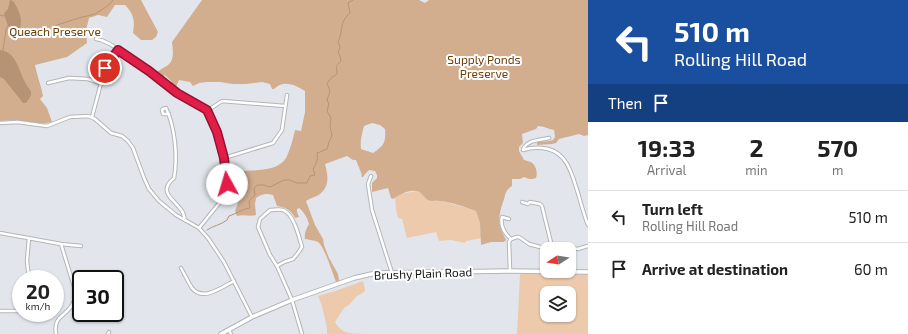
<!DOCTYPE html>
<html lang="en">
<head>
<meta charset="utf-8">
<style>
  :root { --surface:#fff; --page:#f2f2f2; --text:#222; --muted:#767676; --line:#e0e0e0 }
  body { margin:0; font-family:"Exo 2",sans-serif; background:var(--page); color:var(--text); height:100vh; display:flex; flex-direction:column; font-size:15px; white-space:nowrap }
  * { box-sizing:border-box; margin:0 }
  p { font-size:13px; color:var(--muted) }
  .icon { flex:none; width:22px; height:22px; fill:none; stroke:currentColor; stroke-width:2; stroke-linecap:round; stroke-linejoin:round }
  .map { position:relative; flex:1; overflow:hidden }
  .sheet { display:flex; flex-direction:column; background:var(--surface); width:320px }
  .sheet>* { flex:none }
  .top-card { background:#1a4fa0; color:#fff; overflow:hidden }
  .needle { width:26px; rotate:258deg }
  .tools { position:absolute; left:540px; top:242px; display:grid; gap:8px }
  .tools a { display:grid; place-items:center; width:36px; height:36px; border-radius:8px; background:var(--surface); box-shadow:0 1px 3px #0004; font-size:20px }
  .speed { position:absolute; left:12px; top:270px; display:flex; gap:8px; font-size:20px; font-weight:700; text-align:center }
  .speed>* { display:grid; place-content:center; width:52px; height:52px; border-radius:50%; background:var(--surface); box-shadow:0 1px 3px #0004; line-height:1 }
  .speed small { font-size:10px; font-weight:400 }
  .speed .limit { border:2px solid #111; border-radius:6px; background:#fff; color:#111 }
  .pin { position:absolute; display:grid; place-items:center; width:34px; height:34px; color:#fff; margin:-17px; border:2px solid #fff; border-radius:50%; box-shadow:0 1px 4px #0007 }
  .me { position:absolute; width:44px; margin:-22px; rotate:354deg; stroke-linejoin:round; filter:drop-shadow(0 0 3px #0008) }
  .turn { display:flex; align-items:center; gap:14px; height:84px; padding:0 20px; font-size:18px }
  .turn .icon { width:52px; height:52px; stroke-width:2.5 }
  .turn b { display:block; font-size:28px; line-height:34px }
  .then { display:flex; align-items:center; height:38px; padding:0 20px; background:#0003; gap:8px; font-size:15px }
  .eta { display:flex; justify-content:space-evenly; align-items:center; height:68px; text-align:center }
  .eta b { font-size:24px; font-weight:700; line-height:28px }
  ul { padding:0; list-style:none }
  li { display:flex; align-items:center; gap:12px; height:52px; padding:0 20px; border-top:1px solid var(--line) }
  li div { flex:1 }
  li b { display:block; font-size:15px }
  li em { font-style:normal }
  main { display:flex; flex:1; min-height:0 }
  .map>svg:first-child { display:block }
  .green { fill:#edcaac; fill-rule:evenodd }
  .forest { fill:#d2ae8e; fill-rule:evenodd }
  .water { fill:#b69374 }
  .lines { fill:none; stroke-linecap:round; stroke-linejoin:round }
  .stream { stroke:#b69374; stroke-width:1 }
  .minor-casing { stroke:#b2b6bb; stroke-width:4.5 }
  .secondary-casing { stroke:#b2b6bb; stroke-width:5.5 }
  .minor { stroke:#fff; stroke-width:2.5 }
  .secondary { stroke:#fff; stroke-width:3.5 }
  .route-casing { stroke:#92132f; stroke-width:10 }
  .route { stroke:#e11d48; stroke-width:7 }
  .labels { text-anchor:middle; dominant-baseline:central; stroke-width:4; stroke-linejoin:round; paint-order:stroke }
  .park-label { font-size:12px; fill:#6d3e06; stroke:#fff }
  .street-label { font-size:12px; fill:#141517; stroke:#fff }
</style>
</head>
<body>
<main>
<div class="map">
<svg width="588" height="334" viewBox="0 0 588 334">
  <rect width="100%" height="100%" fill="#e2e6ec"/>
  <!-- green -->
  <g class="green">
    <path d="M417 191C422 193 424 198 429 200 433 202 438 200 442 201 454 204 465 207 476 211L480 223 481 238 466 241 465 243 451 240 439 241 436 232 407 238 402 219 398 218 396 209 395 198 400 194Z"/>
    <path d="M520 274H588V334H517ZM547 293H569V315H547Z"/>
    <path d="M363 281 365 290 364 292 357 296 350 304 344 308 335 322C342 334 349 333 363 334H327V328L322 306 318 296 335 291Z"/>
  </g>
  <!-- forest -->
  <g class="forest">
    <path d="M0 0H141L158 32 156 37 152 40H141L133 33C135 21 134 14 125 5H115L107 17 98 15 89 18 86 30 87 43 67 57 35 65C37 76 41 85 43 96L40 99 47 108 52 122 40 124 16 120 0 121Z"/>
    <path d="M202 0H419L425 3 429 0H588V135L584 136 579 134 559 139 556 143 552 144 537 145V142C542 141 548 142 553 140L555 137 554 130C548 129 544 126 538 126L536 129 522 134 523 143 519 147V151L524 160C525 160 530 162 531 162 536 165 538 173 536 178 532 180 528 179 524 177L520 179H512V186C506 190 506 192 504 199 498 217 497 223 506 240L504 242H491L481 245 480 223 476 211C465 207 452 202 440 201 436 200 432 202 428 200 423 197 421 191 416 191 407 190 400 195 393 199L391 198 388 188 372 192V183L377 178V175L375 171 369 170 365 174 363 177H362L361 176 362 175 356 160H353L347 156 325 164C328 175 330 186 320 194 316 197 310 198 306 201L315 225 323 239 324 245 329 258 338 274 339 281 336 282C333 274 324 246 318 242 314 240 309 240 305 239 304 234 306 229 309 224 307 217 304 212 299 208L297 209V212L299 217 295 218C291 210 286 207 277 206L273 195C266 193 262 194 256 198L255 204 256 215C250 217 244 214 237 216L235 211C239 202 241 194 240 184L244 180V171C257 170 278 171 286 158 290 150 293 139 295 130L301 131 305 112V91C296 85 283 79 274 89H272L270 84 262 82 246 84H233L220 82H206L199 83 193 86 190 82 179 80 175 89 170 85 172 82 165 75 162 78 156 73C159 70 162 69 165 67 175 62 173 52 172 42ZM372 123 380 125 385 129C386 143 384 145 373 153L361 149C360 140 362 134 364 126Z"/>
  </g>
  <!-- water -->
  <g class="water">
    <path d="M10 0 13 1C19 10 23 18 20 29L15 31 12 29 8 26 4 14 5 12 8 9Z"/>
    <path d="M0 50C17 52 19 72 26 84 28 88 32 90 31 95 30 98 28 100 26 103H23L4 79 0 77Z"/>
  </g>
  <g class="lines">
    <!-- stream -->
    <g class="stream">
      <polyline points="0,15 4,16"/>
      <polyline points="55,28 57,25 82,17 87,16 95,14 109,5 113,0"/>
      <polyline points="3,50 6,30 8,26"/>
      <path d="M207 230C212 226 221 225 227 220L229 216C236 214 242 209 250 208L249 201 255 195 254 189 257 185H264L266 186 270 187 284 180H290L297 183H307L310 176 315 175 313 169C317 163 318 159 317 153 321 152 323 150 327 149L329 142 332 136 330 126 331 118 327 111 329 104 327 100C330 92 331 91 327 84L331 78 337 74C337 64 334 68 341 61L340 56 338 53 340 47 338 42C344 30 338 24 350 13L348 3 353 0"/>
    </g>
    <defs>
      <g id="minor">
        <polyline points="96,39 101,40 110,44 149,71 177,93 207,111 217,132 224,158 227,184 221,201 199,228"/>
        <polyline points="48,83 69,78 88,79 100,83"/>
        <polyline points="207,111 222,101 285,106"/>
        <path d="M169 114H163L162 110 163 109 166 108C175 127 178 157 174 178 157 192 174 199 182 211 184 214 184 217 185 220"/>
        <polyline points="92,117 105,68 118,50"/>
        <polyline points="0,123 17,122 47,126 70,117 88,116 95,119 111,133 122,136 128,141 133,148 144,178 149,189 159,201 165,206 176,215 199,228 208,238 224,262 252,317"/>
        <path d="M549 138C539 140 528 140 523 149V150C532 147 539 147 548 149 568 154 572 175 578 193 581 204 584 215 588 225"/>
        <polyline points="224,158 273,143 282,130 287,95"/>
        <polyline points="371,176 368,184 372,210 392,273"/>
        <polyline points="522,202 528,204 530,202 540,204 542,206 552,247"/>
        <path d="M270 210C274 210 280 209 283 210 294 214 299 237 302 247L298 253 293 259 284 262 277 266 270 255 258 227 260 219Z"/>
        <path d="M509 219 502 217C500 226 504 233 511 239"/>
        <polyline points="0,233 61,244 81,246"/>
        <polyline points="277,266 292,300 302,334"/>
        <path d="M181 268C185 275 188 282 192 288 203 302 222 287 234 281"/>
        <polyline points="510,271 509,242 511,239 517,237 519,237 529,244 540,247 565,247 578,249 588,246"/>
        <polyline points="29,279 27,261 29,238"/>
        <polyline points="0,311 21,311"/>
        <polyline points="229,330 231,334"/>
        <path d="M56 334C53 316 65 317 72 305 75 301 75 297 76 293L61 244"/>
        <polyline points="108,334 109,332"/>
      </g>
      <polyline id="secondary" points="221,334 252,317 292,300 354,278 376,273 510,271 588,272"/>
    </defs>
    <!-- minor casing -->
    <use href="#minor" class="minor-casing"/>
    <!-- secondary casing -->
    <use href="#secondary" class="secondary-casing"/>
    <!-- minor -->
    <use href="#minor" class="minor"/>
    <!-- secondary -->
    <use href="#secondary" class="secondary"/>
  </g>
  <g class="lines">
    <defs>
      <polyline id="route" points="105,68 118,50 149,71 177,93 207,110 217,132 224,158 227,184"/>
    </defs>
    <!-- route casing -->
    <use href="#route" class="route-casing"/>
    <!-- route -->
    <use href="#route" class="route"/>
  </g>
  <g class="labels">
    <!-- park labels -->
    <g class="park-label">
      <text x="55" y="31">Queach Preserve</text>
      <text x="484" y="59">Supply Ponds<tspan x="484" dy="14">Preserve</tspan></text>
    </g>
    <!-- street labels -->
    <g class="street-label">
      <text transform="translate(423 273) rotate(-2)">Brushy Plain Road</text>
    </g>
  </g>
</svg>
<div class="tools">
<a><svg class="needle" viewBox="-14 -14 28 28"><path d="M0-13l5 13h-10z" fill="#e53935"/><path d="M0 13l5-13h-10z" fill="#767676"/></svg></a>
<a><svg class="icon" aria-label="layers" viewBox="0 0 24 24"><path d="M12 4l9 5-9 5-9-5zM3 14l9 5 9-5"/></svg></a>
</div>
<div class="speed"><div>20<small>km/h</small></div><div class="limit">30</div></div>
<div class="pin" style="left:105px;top:68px;background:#d93025"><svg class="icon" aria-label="arrive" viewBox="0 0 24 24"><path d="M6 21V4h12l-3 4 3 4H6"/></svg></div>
<svg class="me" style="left:227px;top:184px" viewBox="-20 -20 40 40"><circle r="19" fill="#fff"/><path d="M0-13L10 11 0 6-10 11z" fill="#e11d48"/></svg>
</div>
<section class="sheet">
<div class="top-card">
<div class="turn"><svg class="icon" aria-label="left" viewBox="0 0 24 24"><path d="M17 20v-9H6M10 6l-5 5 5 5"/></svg><div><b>510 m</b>Rolling Hill Road</div></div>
<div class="then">Then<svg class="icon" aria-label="arrive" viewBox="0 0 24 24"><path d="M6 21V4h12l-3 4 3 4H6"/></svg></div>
</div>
<div class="eta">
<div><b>19:33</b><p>Arrival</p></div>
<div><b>2</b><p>min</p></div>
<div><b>570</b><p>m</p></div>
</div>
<ul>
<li><svg class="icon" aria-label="left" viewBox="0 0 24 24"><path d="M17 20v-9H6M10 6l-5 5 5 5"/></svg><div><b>Turn left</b><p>Rolling Hill Road</p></div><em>510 m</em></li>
<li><svg class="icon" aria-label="arrive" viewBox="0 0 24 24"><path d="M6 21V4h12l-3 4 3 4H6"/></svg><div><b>Arrive at destination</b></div><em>60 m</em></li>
</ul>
</section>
</main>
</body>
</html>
